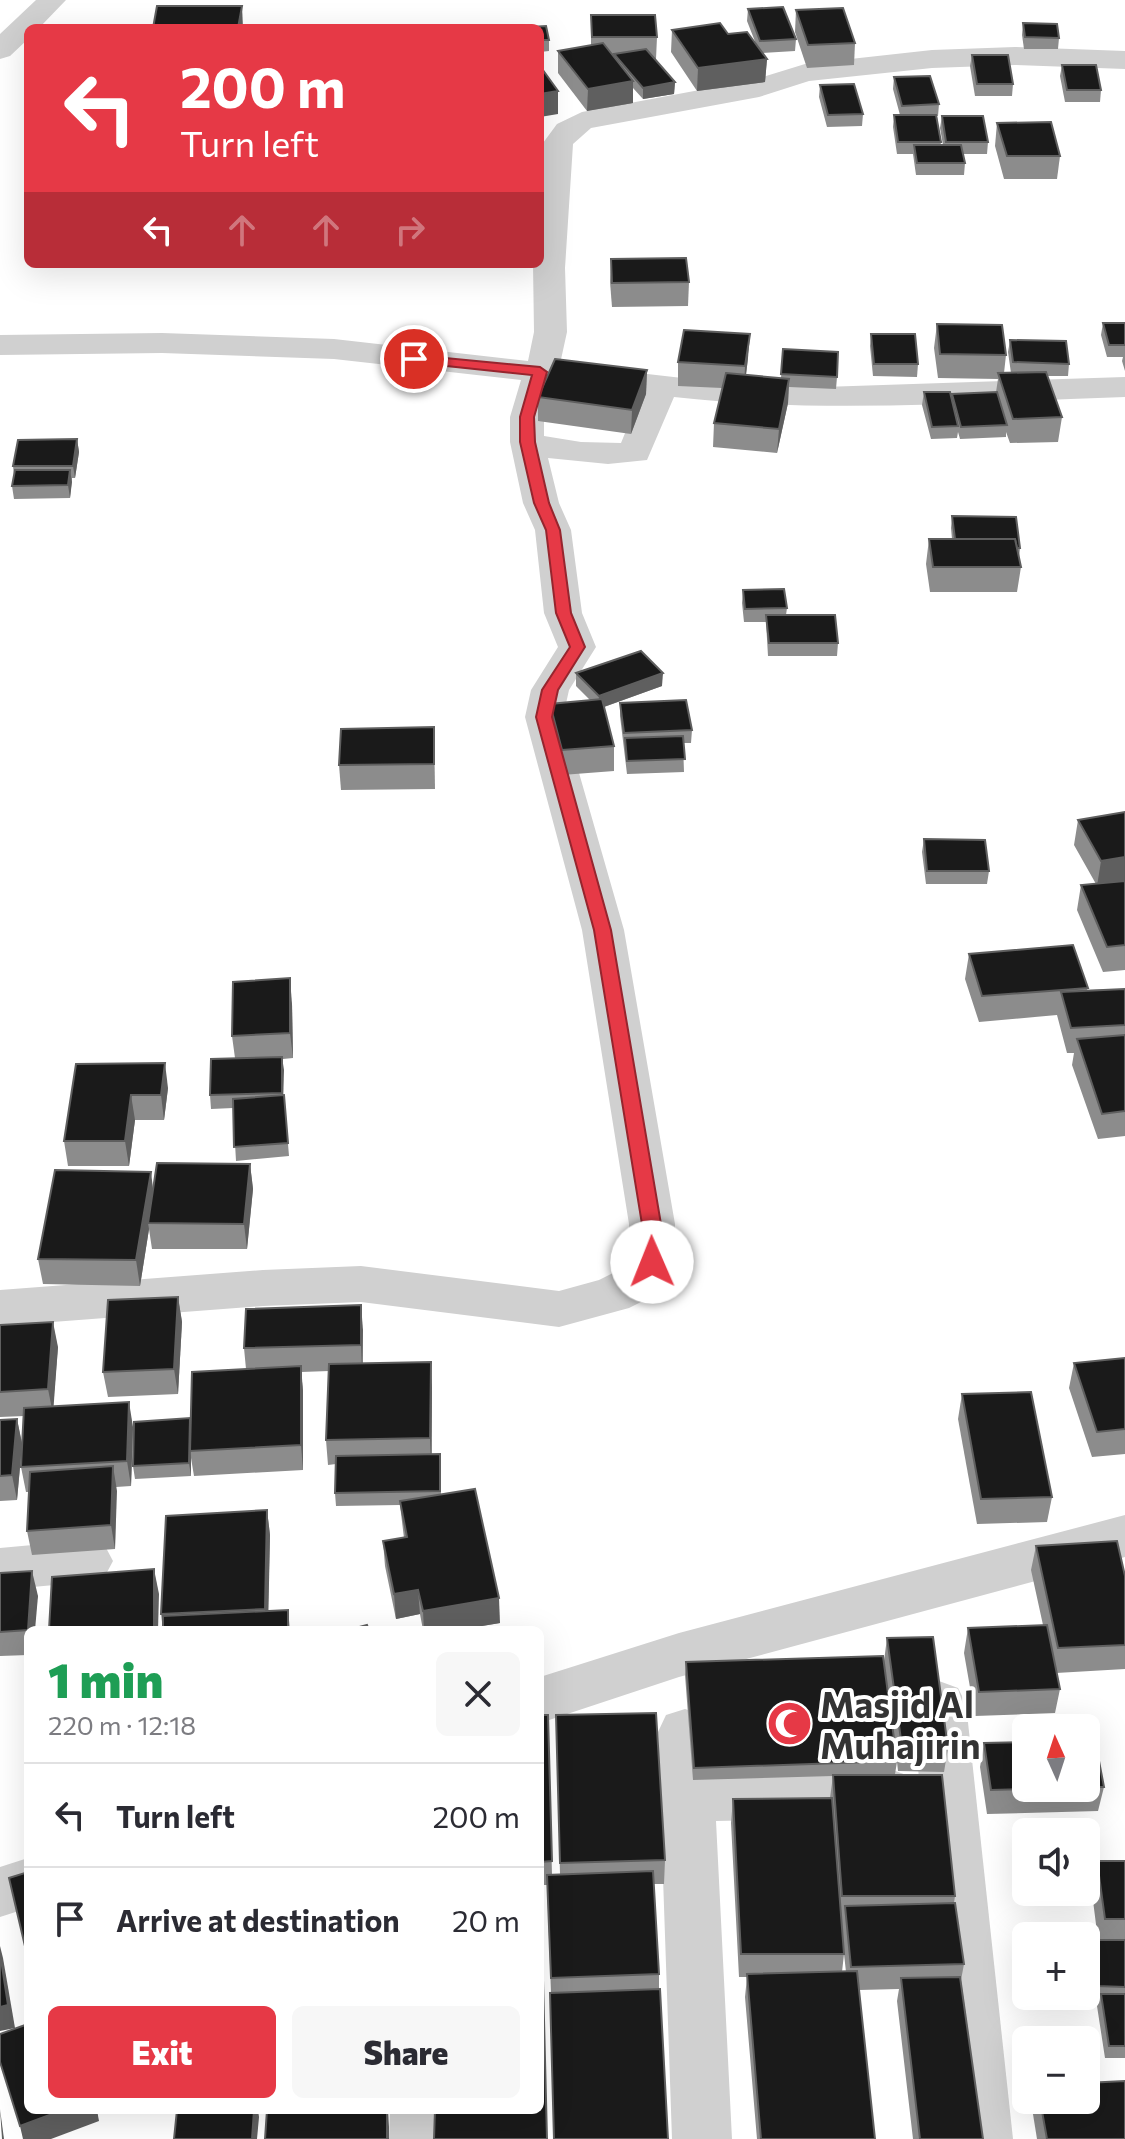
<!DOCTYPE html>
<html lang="en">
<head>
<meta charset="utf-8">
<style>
  :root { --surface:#fff; --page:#f7f7f7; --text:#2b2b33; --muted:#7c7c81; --line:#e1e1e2; --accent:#e63946 }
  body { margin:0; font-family:Commissioner,sans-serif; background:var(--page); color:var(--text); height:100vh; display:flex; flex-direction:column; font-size:30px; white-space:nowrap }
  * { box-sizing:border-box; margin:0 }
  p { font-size:26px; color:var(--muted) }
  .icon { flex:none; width:44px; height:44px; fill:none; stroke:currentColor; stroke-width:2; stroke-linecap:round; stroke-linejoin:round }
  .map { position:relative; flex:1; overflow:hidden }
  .details { position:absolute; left:24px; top:1626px; width:520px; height:488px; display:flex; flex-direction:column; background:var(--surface); border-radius:12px; box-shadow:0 8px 32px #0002 }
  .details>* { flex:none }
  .guide { position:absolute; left:24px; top:24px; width:520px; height:244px; border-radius:12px; box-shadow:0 8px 32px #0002; background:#e63946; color:#fff; overflow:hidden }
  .needle { width:52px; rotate:357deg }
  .controls { position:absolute; left:1012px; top:1714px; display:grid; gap:16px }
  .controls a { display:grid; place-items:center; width:88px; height:88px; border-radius:12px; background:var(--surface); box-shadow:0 8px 32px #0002; font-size:40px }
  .pin { position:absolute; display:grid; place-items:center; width:68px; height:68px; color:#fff; margin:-34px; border:4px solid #fff; border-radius:50%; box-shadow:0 2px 8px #0007 }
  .me { position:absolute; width:88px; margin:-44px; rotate:359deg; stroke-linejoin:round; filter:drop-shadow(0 0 6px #0008) }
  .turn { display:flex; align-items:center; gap:28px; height:168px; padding:0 24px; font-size:36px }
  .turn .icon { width:104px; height:104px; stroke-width:2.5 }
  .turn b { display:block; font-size:56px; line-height:68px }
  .lanes { display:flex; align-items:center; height:76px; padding:0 24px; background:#0003; justify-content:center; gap:40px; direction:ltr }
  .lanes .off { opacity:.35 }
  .round { display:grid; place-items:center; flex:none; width:84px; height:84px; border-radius:12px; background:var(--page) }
  .head { display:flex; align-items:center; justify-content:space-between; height:136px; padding:0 24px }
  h1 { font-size:48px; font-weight:800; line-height:60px; color:#1e9e55 }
  .action { display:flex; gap:16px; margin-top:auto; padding:16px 24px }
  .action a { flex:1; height:92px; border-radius:12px; background:var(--accent); color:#fff; font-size:32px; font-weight:800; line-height:92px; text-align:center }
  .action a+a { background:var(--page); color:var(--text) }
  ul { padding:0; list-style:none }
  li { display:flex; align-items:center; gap:24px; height:104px; padding:0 24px; border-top:2px solid var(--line) }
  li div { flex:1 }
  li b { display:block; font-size:30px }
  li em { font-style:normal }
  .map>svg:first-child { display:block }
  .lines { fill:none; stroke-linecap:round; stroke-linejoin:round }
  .minor { fill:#d0d0d0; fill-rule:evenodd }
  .wall { fill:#8c8c8c; fill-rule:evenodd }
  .shaded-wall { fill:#5f5f5f }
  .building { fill:#1a1a1a; stroke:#5f5f5f; stroke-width:2 }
  .route { fill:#e63946; stroke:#96252e; stroke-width:2 }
  .labels { text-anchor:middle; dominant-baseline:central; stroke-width:8; stroke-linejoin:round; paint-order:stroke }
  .near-poi-label { font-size:36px; font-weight:bold; fill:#333; stroke:#fff; text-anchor:start }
</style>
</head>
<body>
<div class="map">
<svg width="1125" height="2139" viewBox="0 0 1125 2139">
  <rect width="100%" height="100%" fill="#fff"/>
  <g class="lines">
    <!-- minor -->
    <g class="minor">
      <polygon points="36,0 66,0 39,28 28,28 28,39 10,56 0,59 0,34"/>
      <path d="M1015 47 1125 51V69L1015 65 932 68 809 81 759 97 591 128 573 144 565 268 567 332 560 364 726 383 823 387 1125 377V397C975 402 823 414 674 397L647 460 608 464 548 458 559 503 571 530 582 613 596 647 569 690 563 717 624 930 675 1224V1262L649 1298 629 1308 559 1327 361 1302 263 1306 0 1326V1290L263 1270 361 1266 559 1291 599 1280 615 1272 629 1257V1224L582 930 525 717 531 690 558 647 544 613 535 530 523 503 510 442V417L521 380 334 359 162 353 0 355V335L162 333 334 339 528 361 534 332 533 264H540L543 143 557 124 582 112 753 80 805 64 932 50ZM554 384 641 394 621 443 581 442 544 436V417Z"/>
      <polygon points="1125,1515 1125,1557 679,1677 540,1723 540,1677 679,1633"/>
      <polygon points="87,1540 105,1546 113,1561 105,1576 87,1582 0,1590 0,1548"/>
      <polygon points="939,1681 958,1688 966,1704 1013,2139 953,2139 912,1704 920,1688"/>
      <polygon points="685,1709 704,1715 712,1732 714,1773 890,1769 909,1776 917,1793 909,1810 890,1817 716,1821 732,2139 672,2139 658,1732 666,1715"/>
      <polygon points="28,1858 28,1908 0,1917 0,1867"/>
      <polygon points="390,2110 450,2110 449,2139 389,2139"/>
    </g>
  </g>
  <!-- wall -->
  <g class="wall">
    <polygon points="748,9 796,39 795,51 762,53 767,59 765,82 697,91 671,52 672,30 728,34 756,44 747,21"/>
    <polygon points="796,10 855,43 854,65 807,68 795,32"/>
    <polygon points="591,15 657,37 656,59 655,59 675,82 674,94 643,99 633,88 633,103 587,111 558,73 558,51 591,45"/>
    <polygon points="1023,23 1059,38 1058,49 1024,49 1022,35"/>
    <polygon points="540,28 549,40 549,51 540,52"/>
    <polygon points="972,55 1013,84 1012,96 975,96 970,66"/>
    <polygon points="1062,65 1101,90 1100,102 1065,102 1060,76"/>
    <polygon points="894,77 939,104 938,116 937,116 941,145 943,145 940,128 942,116 988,142 987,154 963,154 965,163 964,175 916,175 913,154 897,154 893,127 894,115 900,115 893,89"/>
    <polygon points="820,85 863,114 862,126 827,127 819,97"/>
    <polygon points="997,123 1060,156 1057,179 1004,179 995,146"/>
    <polygon points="611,259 689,282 688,306 612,307 610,282"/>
    <polygon points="1103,323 1125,323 1125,371 1122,361 1123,357 1107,357 1101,335"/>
    <polygon points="937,324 1006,355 1004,373 1011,373 1008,352 1010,340 1069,364 1068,376 1047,376 1062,417 1058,442 1010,443 1006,432 1006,437 960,439 958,432 957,438 931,439 922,405 924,392 951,398 952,394 996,392 998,379 938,378 934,348"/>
    <polygon points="871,334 918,364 917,377 873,376 870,346"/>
    <polygon points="783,349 837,377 836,389 789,387 788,403 777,453 713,447 714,423 722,388 678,386 678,362 748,358 746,375 781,378"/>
    <polygon points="647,370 646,394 631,434 538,421 538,397"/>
    <polygon points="77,439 79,452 75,478 72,478 70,498 14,499 12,486 14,475 13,466"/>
    <polygon points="952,516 1020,548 1019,558 1021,567 1017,592 930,592 926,564 929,539 952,539 951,528"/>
    <polygon points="743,590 787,608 786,615 838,643 837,656 768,656 766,622 744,622 742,603"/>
    <polygon points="576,673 662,686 604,707 614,746 614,771 562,775 550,729 550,704 590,700 576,686"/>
    <polygon points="620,703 692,730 691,743 683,743 684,772 627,774 620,716"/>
    <polygon points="434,727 435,789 341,790 339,765"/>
    <polygon points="1125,812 1125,970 1103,972 1077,910 1081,885 1096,884 1074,845 1078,820"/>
    <polygon points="924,839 989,871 987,884 926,884 922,852"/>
    <polygon points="969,954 1088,988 1087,990 1125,989 1125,1136 1098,1139 1072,1065 1074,1053 1067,1053 1057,1015 979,1022 965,979"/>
    <polygon points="292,1004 293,1058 283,1059 283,1095 284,1095 289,1156 236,1161 233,1108 211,1109 210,1095 235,1058 232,1036"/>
    <polygon points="76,1064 168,1088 164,1120 135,1120 129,1166 68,1166 64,1141"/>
    <polygon points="250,1164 253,1189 247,1249 152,1249 149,1229 140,1286 43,1284 38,1259 153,1189"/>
    <polygon points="178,1297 182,1322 178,1394 108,1397 103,1372"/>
    <polygon points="0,1325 58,1347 53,1406 133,1427 131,1486 116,1487 115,1549 32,1555 27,1531 29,1492 26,1492 21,1467 21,1457 17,1500 0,1501 0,1420 17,1419 22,1443 24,1416 0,1417"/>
    <polygon points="363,1330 363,1364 432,1387 432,1454 440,1454 441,1495 500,1623 458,1630 423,1630 420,1614 396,1619 385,1566 383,1541 404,1538 400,1505 336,1506 335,1493 336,1464 328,1465 326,1440 329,1371 301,1372 303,1391 303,1470 194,1476 191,1458 191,1476 135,1479 133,1466 191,1423 246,1369 244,1348"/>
    <polygon points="1125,1358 1125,1454 1092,1457 1069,1388 1074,1363"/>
    <polygon points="962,1394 1052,1497 1047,1522 977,1524 958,1419"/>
    <polygon points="267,1510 270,1535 268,1611 288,1610 290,1630 163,1630 161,1614"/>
    <polygon points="1036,1546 1125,1576 1125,1669 1056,1673 1060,1689 1055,1713 975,1716 964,1653 968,1628 1043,1625 1031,1570"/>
    <polygon points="0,1573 38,1596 28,1630 28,1655 0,1656"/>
    <path d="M887 1638 948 1748 944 1772 898 1771 897 1762 895 1774 857 1775 955 1896 954 1903 964 1964 961 1980 983 2139H913L897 2001 899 1989 859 1990 875 2139H757L745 1997 747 1977H739L731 1823 733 1799 830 1798 833 1776 693 1780 685 1675 686 1662 884 1661ZM844 1954 846 1972H842Z"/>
    <polygon points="540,1715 548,1715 552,1875 560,1874 556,1715 665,1860 664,1884 654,1884 659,1974 659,1989 551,1993 547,1885 540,1885"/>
    <polygon points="1086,1740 1104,1787 1098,1811 987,1814 980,1767 984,1743 1026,1788 1086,1788"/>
    <polygon points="1097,1861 1125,1861 1125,2058 1105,2058 1097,2006 1099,1998 1094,1998 1087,1952 1090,1940 1098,1940 1091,1885"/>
    <polygon points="1034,2100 1040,2100 1125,2139 1037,2139 1032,2108"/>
  </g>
  <!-- shaded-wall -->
  <g class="shaded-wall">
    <polygon points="242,6 243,28 238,28"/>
    <polygon points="767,59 765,82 697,91 698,68"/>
    <polygon points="633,81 633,103 587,111 588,89"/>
    <polygon points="675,82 674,94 643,99 643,88"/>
    <polygon points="558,91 558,114 540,117 540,94"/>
    <polygon points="750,334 748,358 744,390 745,366"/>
    <polygon points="647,370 646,394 631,434 632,410"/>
    <polygon points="789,379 788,403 777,453 779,429"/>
    <polygon points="77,439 79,452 75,478 73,466"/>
    <polygon points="70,470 72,482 70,498 68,485"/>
    <polygon points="663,673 662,686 598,709 599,696"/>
    <polygon points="1125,857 1125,881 1097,886 1101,861"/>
    <polygon points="290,978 292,1004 293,1058 290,1033"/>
    <polygon points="282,1057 284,1070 283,1106 282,1093"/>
    <polygon points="165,1063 168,1088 164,1120 161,1095"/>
    <polygon points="131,1095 135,1120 129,1166 125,1141"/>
    <polygon points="250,1164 253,1189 247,1249 244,1224"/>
    <polygon points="151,1172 154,1197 148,1223 149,1229 140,1286 136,1260"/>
    <polygon points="178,1297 182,1322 178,1394 174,1369"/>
    <polygon points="361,1305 363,1330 362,1370 361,1345"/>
    <polygon points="53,1322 58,1347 53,1414 48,1389"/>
    <polygon points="431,1362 432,1387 431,1463 430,1438"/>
    <polygon points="301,1366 303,1391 303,1470 301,1445"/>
    <polygon points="129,1402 133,1427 131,1486 127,1461"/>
    <polygon points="190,1418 191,1458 191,1476 189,1463"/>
    <polygon points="17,1419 22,1444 17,1500 12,1475"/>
    <polygon points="113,1466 117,1491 115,1549 111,1525"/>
    <polygon points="267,1510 270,1535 268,1630 265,1609"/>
    <polygon points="154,1569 159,1594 158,1630 154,1630"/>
    <polygon points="32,1571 38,1596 35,1630 28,1630"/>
    <polygon points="418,1590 420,1614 396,1619 394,1594"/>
    <polygon points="499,1598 500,1623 458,1630 424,1630 423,1611"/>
    <polygon points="0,1946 3,1958 15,2028 0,2031"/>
    <polygon points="0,2109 4,2139 2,2139"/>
    <polygon points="63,2110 97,2110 99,2121 51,2139 23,2139 20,2126"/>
    <polygon points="254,2110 258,2110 259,2117 257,2139 252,2139"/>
    <polygon points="388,2110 389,2127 389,2139 387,2139"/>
  </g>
  <!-- building -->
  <g class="building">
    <polygon points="157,6 242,6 238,28 153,28"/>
    <polygon points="783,7 796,39 760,41 748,9"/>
    <polygon points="843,8 855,43 808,45 796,10"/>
    <polygon points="591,15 655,15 657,37 592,37"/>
    <polygon points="720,23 728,34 747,32 767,59 698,68 672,30"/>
    <polygon points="1023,23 1057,24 1059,38 1025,37"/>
    <polygon points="546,26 549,40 540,40 540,28 512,28"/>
    <polygon points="603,43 633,81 588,89 558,51"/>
    <polygon points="646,49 675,82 643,88 614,54"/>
    <polygon points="972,55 1008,55 1013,84 977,84"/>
    <polygon points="1062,65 1096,65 1101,90 1067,90"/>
    <polygon points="540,66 558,91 540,94"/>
    <polygon points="930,76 939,104 902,106 894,77"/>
    <polygon points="854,84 863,114 828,115 820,85"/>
    <polygon points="894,115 936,115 941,142 898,142"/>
    <polygon points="942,116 983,116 988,142 946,142"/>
    <polygon points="1051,122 1060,156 1007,156 997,123"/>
    <polygon points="914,145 961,145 965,163 917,163"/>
    <polygon points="686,258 689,282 612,283 611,259"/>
    <polygon points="1103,323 1125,323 1125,345 1109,345"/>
    <polygon points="937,324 1002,325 1006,355 940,354"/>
    <polygon points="684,330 750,334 745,366 678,362"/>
    <polygon points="871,334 915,334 918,364 874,364"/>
    <polygon points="1010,340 1066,341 1069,364 1013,362"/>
    <polygon points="783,349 838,352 837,377 781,374"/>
    <polygon points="555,359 647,370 632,410 538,397"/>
    <polygon points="1046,372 1062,417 1013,419 998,373"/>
    <polygon points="726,373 789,379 779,429 714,423"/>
    <polygon points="924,392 950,392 958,426 932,427"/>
    <polygon points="997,392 1007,425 961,427 952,394"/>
    <polygon points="77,439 73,466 13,466 18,440"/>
    <polygon points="15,470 70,470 68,485 12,486"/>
    <polygon points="952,516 1016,517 1020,548 1017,548 1015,539 955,539"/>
    <polygon points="929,539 1015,539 1021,567 933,567"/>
    <polygon points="784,589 787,608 745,609 743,590"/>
    <polygon points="766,615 835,615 838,643 769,643"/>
    <polygon points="641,651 663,673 599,696 576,673"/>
    <polygon points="602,699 614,746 562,750 550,704"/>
    <polygon points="686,700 692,730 624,733 620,703"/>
    <polygon points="434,727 434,764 339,765 341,729"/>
    <polygon points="683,736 685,759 627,761 625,738"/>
    <polygon points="1125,812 1125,857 1101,861 1078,820"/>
    <polygon points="924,839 985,840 989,871 927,871"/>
    <polygon points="1125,881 1125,945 1107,947 1081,885"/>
    <polygon points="1073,945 1088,988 982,996 969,954"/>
    <polygon points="290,978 290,1033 232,1036 233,982"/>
    <polygon points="1125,989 1125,1025 1071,1028 1061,992"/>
    <polygon points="1125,1035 1125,1111 1102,1114 1077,1039"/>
    <polygon points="282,1057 282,1093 210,1095 211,1059"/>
    <polygon points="165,1063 161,1095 131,1095 125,1141 64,1141 76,1064"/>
    <polygon points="284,1095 288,1143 234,1147 233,1099"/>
    <polygon points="157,1163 250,1164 244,1224 148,1223"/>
    <polygon points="55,1170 151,1172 136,1260 38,1259"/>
    <polygon points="178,1297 174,1369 103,1372 108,1300"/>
    <polygon points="361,1305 361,1345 244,1348 246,1309"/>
    <polygon points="53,1322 48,1389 0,1392 0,1325"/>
    <polygon points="1125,1358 1125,1429 1097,1432 1074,1363"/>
    <polygon points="431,1362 430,1438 326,1440 329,1364"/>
    <polygon points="301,1366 301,1445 190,1451 192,1372"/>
    <polygon points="1031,1392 1052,1497 981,1499 962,1394"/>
    <polygon points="129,1402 127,1461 21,1467 24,1408"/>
    <polygon points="190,1418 189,1463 133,1466 134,1422"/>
    <polygon points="17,1419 12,1475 0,1476 0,1420"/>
    <polygon points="440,1454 440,1491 335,1493 336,1456"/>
    <polygon points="113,1466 111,1525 27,1531 30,1472"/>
    <polygon points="475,1489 499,1598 423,1611 418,1590 394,1594 383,1541 407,1537 400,1501"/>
    <polygon points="267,1510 265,1609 161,1614 166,1516"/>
    <polygon points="1117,1541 1125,1576 1125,1645 1058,1648 1036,1546"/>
    <polygon points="154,1569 154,1630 49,1630 52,1577"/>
    <polygon points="32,1571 28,1630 0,1632 0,1573"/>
    <polygon points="288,1610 288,1630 163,1630 163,1616"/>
    <polygon points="367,1625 369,1630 348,1630"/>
    <polygon points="1047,1625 1060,1689 979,1692 968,1628"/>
    <polygon points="933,1637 948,1748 902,1747 887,1638"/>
    <polygon points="883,1656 897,1761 694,1768 686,1662"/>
    <polygon points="656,1713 665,1860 560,1863 556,1715"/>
    <polygon points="540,1715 548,1715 552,1861 540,1862"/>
    <polygon points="1086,1740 1095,1740 1104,1787 1086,1787"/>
    <polygon points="1026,1742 1026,1788 1063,1788 991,1790 984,1743"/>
    <polygon points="833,1775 942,1775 955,1896 842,1896"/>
    <polygon points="832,1798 844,1954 741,1954 733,1799"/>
    <polygon points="1097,1861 1125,1861 1125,1919 1105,1919"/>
    <polygon points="653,1871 659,1974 551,1978 547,1875"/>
    <polygon points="28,1872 28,1959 9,1878"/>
    <polygon points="955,1903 964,1964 851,1967 845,1906"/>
    <polygon points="1090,1940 1125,1940 1125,1987 1097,1986"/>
    <polygon points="0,1953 8,2005 0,2007"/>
    <polygon points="857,1971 875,2139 761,2139 747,1974"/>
    <polygon points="960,1977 983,2139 920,2139 901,1978"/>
    <polygon points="540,1980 543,1980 547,2139 434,2139 435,2110 540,2110"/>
    <polygon points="660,1989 668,2139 554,2139 550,1993"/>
    <polygon points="1101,1994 1125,1994 1125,2046 1109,2046"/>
    <polygon points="28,2024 28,2110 63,2110 20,2126 0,2062 0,2034"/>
    <polygon points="1125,2081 1125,2139 1047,2139 1040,2100 1086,2100 1086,2083"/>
    <polygon points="177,2110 254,2110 252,2139 174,2139"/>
    <polygon points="267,2110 387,2110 387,2139 265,2139"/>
  </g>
  <!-- route -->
  <polygon class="route" points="414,355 540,367 547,372 534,417 535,442 549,503 560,530 571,613 585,647 558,690 552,717 611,930 661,1224 662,1262 659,1268 645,1268 642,1262 642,1224 594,930 536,717 542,690 570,647 556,613 546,530 534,503 520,442 520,417 532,375 409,362 407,359"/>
  <!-- icons -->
  <defs>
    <symbol id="mosque-disc" viewBox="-11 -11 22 22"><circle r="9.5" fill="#e63946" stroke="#fff"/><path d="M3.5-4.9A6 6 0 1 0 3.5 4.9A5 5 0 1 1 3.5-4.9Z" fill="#fff"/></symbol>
  </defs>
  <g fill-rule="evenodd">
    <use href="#mosque-disc" x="764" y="1698" width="51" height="51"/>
  </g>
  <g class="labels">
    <!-- near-poi labels -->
    <g class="near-poi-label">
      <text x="820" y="1703">Masjid Al<tspan x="820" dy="41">Muhajirin</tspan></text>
    </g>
  </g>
</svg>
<div class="controls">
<a><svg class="needle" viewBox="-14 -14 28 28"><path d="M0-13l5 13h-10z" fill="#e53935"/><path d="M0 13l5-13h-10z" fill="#7c7c81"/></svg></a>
<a><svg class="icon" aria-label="sound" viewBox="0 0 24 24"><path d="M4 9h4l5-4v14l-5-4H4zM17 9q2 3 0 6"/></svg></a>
<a>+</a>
<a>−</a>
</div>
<div class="pin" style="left:414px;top:359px;background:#d93025"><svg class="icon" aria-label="arrive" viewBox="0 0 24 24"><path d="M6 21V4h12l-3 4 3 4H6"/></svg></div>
<svg class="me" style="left:652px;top:1262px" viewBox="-20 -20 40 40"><circle r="19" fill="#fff"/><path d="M0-13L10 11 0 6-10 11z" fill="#e63946"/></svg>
<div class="guide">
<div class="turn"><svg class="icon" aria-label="left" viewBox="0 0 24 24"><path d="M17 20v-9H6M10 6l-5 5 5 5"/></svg><div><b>200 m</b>Turn left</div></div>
<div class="lanes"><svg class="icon" aria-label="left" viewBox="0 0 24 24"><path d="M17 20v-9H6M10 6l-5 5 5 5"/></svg><svg class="icon off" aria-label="ahead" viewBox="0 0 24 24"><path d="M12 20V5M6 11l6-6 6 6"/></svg><svg class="icon off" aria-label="ahead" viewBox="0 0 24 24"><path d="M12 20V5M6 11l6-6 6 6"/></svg><svg class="icon off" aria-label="right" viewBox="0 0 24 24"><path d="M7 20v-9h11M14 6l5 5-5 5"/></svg></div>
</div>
<section class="details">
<div class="head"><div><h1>1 min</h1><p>220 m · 12:18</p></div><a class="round"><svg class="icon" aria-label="close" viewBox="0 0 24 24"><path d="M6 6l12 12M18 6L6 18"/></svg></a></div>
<ul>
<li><svg class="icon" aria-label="left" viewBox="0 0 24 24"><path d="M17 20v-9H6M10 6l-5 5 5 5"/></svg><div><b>Turn left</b></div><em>200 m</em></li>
<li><svg class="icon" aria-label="arrive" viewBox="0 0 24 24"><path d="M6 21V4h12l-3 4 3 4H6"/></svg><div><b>Arrive at destination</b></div><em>20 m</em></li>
</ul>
<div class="action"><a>Exit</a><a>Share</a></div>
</section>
</div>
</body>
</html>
